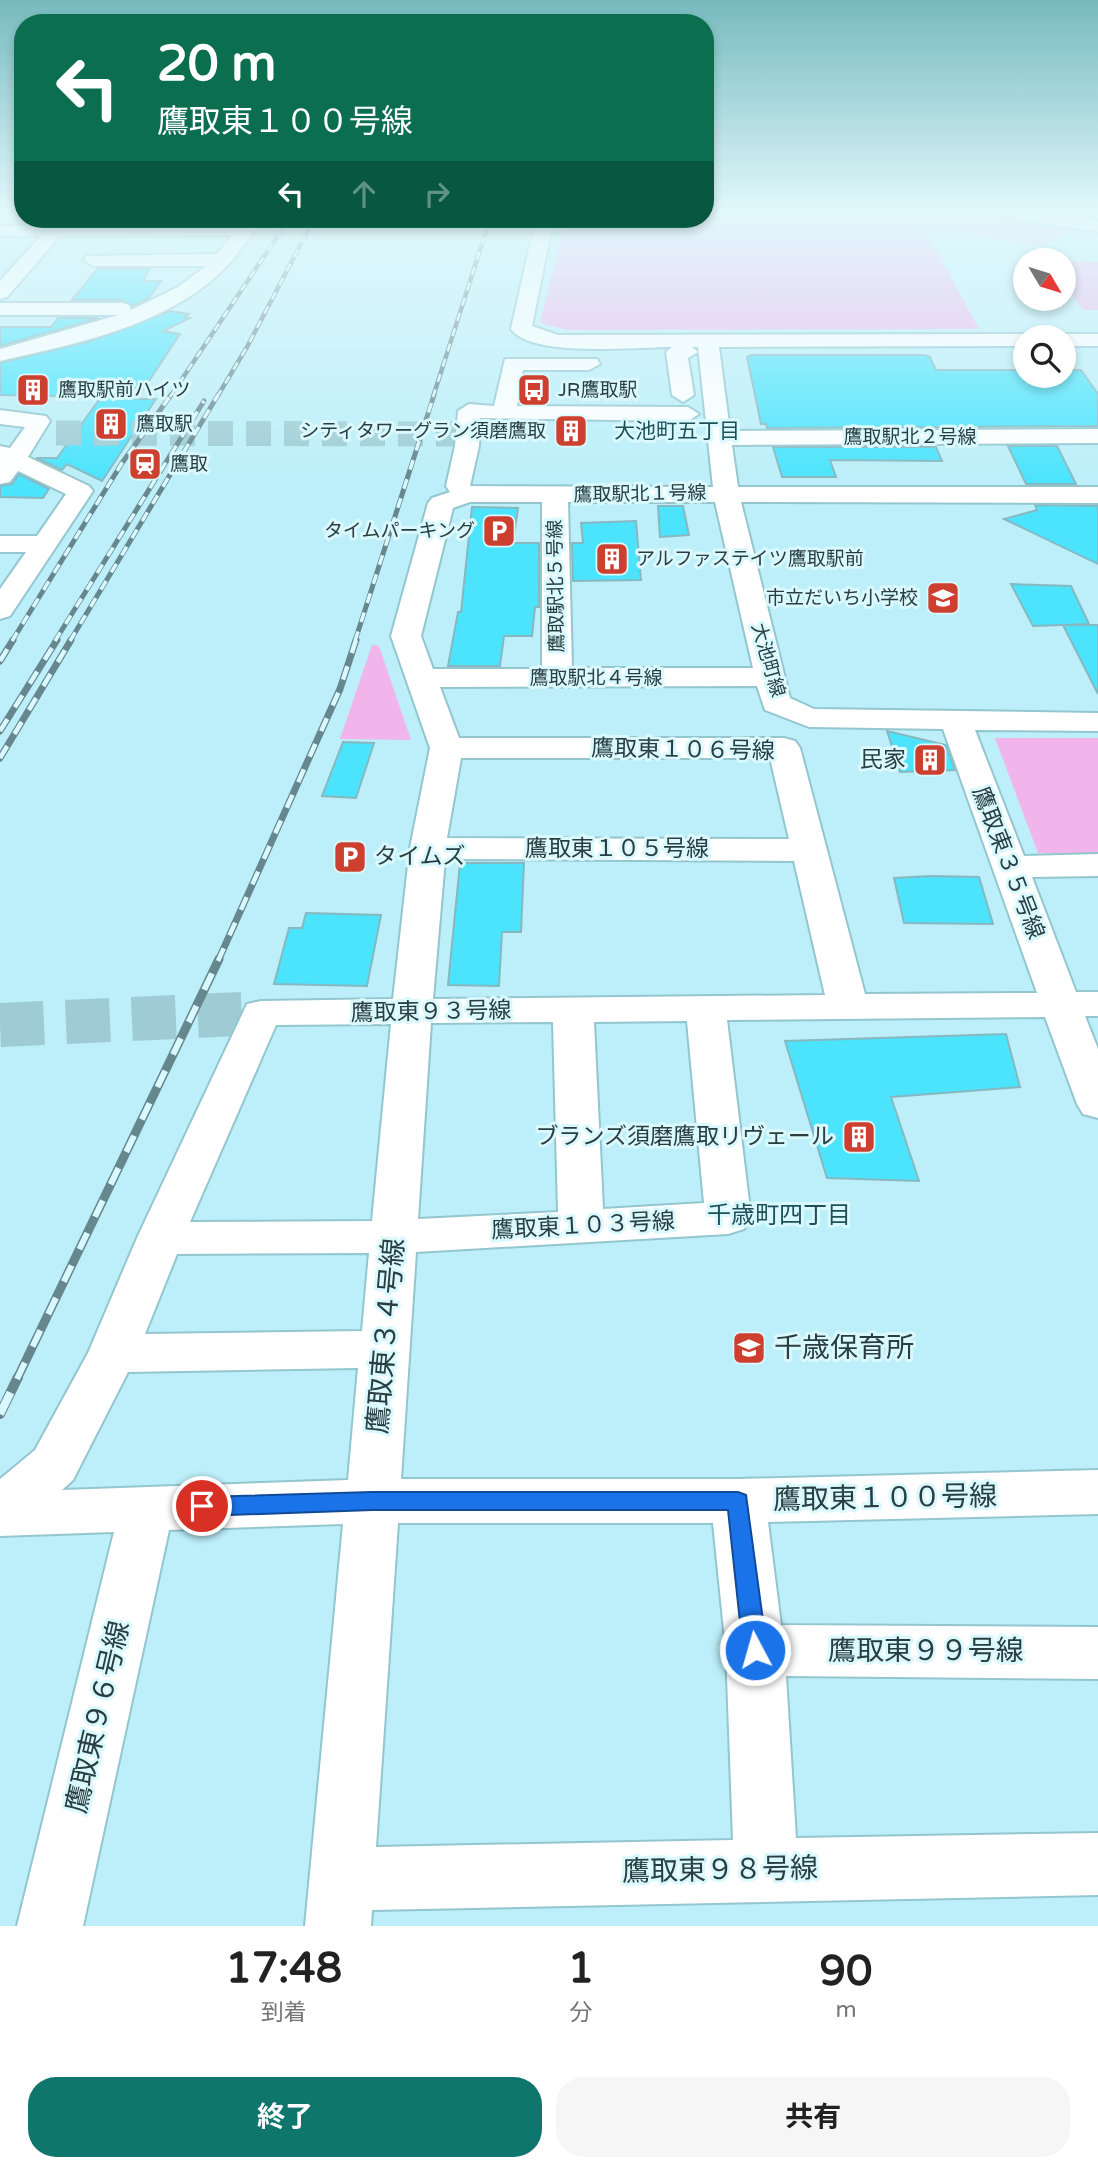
<!DOCTYPE html>
<html lang="ja">
<head>
<meta charset="utf-8">
<style>
  :root { --surface:#fff; --page:#f6f6f6; --text:#222; --muted:#767676; --accent:#0f766e }
  body { margin:0; font-family:"Varela Round","Noto Sans JP",sans-serif; background:var(--page); color:var(--text); height:100vh; display:flex; flex-direction:column; font-size:26px; white-space:nowrap }
  * { box-sizing:border-box; margin:0 }
  p { font-size:23px; color:var(--muted) }
  .icon { flex:none; width:38px; height:38px; fill:none; stroke:currentColor; stroke-width:2; stroke-linecap:round; stroke-linejoin:round }
  .map { position:relative; height:1926px; overflow:hidden }
  .side { display:flex; flex-direction:column; background:var(--surface); flex:1 }
  .side>* { flex:none }
  .hud { position:absolute; left:14px; top:14px; width:700px; height:214px; border-radius:28px; box-shadow:0 4px 10px #0003; background:#0b6e4f; color:#fff; overflow:hidden }
  .needle { width:46px; rotate:128deg }
  .fabs { position:absolute; left:1013px; top:248px; display:grid; gap:14px }
  .fabs a { display:grid; place-items:center; width:63px; height:63px; border-radius:50%; background:var(--surface); box-shadow:0 4px 10px #0003; font-size:35px }
  .pin { position:absolute; display:grid; place-items:center; width:60px; height:60px; color:#fff; margin:-30px; border:4px solid #fff; border-radius:50%; box-shadow:0 2px 7px #0007 }
  .me { position:absolute; width:77px; margin:-38px; rotate:354deg; stroke-linejoin:round; filter:drop-shadow(0 0 5px #0008) }
  .turn { display:flex; align-items:center; gap:24px; height:147px; padding:0 28px; font-size:32px }
  .turn .icon { width:91px; height:91px; stroke-width:2.5 }
  .turn b { display:block; font-size:49px; line-height:60px }
  .lanes { display:flex; align-items:center; height:66px; padding:0 28px; background:#0003; justify-content:center; gap:35px; direction:ltr }
  .lanes .off { opacity:.35 }
  .eta { display:flex; justify-content:space-evenly; align-items:center; height:119px; text-align:center }
  .eta b { font-size:42px; font-weight:700; line-height:49px }
  .action { display:flex; gap:14px; margin-top:auto; padding:14px 28px }
  .action a { flex:1; height:80px; border-radius:28px; background:var(--accent); color:#fff; font-size:28px; font-weight:700; line-height:80px; text-align:center }
  .action a+a { background:var(--page); color:var(--text) }
  .map>svg:first-child { display:block }
  .green { fill:#f1b5eb }
  .building { fill:#4be4fc; stroke:#87b8c1; stroke-width:2 }
  .lines { fill:none; stroke-linecap:round; stroke-linejoin:round }
  .minor-tunnel-far1 { stroke:#9fccd4; stroke-width:25; stroke-dasharray:25 13; stroke-linecap:butt }
  .minor-tunnel { stroke:#9fccd4; stroke-width:44; stroke-dasharray:44 22; stroke-linecap:butt }
  .minor-casing { stroke:#93c6cf; stroke-width:4 }
  .minor { fill:#fff; fill-rule:evenodd }
  .rail-far4-casing { stroke:#66878e; stroke-width:4.5 }
  .rail-far3-casing { stroke:#66878e; stroke-width:5 }
  .rail-far2-casing { stroke:#66878e; stroke-width:7 }
  .rail-far1-casing { stroke:#66878e; stroke-width:9 }
  .rail-casing { stroke:#66878e; stroke-width:10 }
  .rail-far4 { stroke:#daf9fe; stroke-width:2.5; stroke-dasharray:8; stroke-linecap:butt }
  .rail-far3 { stroke:#daf9fe; stroke-width:3.5; stroke-dasharray:10; stroke-linecap:butt }
  .rail-far2 { stroke:#daf9fe; stroke-width:4.5; stroke-dasharray:14; stroke-linecap:butt }
  .rail-far1 { stroke:#daf9fe; stroke-width:6; stroke-dasharray:18; stroke-linecap:butt }
  .rail { stroke:#daf9fe; stroke-width:8; stroke-dasharray:24; stroke-linecap:butt }
  .route { fill:#1a73e8; stroke:#114b97; stroke-width:2 }
  .labels { text-anchor:middle; dominant-baseline:central; stroke-width:6; stroke-linejoin:round; paint-order:stroke }
  .far-poi-label { font-size:19px; fill:#2a3e42; stroke:#daf9fe; text-anchor:start }
  .far-street-label { font-size:19px; fill:#2a3e42; stroke:#daf9fe }
  .far-neighbourhood-label { font-size:21px; fill:#1f5058; stroke:#daf9fe }
  .street-label { font-size:23px; fill:#2a3e42; stroke:#daf9fe }
  .poi-label { font-size:23px; fill:#2a3e42; stroke:#daf9fe; text-anchor:end }
  .neighbourhood-label { font-size:24px; fill:#1f5058; stroke:#daf9fe }
  .near-street-label { font-size:28px; fill:#2a3e42; stroke:#daf9fe }
  .near-poi-label { font-size:28px; fill:#2a3e42; stroke:#daf9fe; text-anchor:start }
</style>
</head>
<body>
<div class="map">
<svg width="1098" height="1926" viewBox="0 0 1098 1926">
  <rect width="100%" height="100%" fill="#bceff9"/>
  <!-- green -->
  <g class="green">
    <polygon points="705,210 959,210 1074,228 1041,246 955,231 926,231 979,329 567,330 540,323 563,228 568,219 705,219"/>
    <polygon points="1064,261 1098,262 1098,310 1083,310 1064,284"/>
    <polygon points="372,645 379,646 411,740 340,739"/>
    <polygon points="995,738 1098,738 1098,853 1038,853"/>
  </g>
  <!-- building -->
  <g class="building">
    <polygon points="97,269 150,269 143,281 161,281 149,298 132,306 122,300 72,300"/>
    <polygon points="170,311 189,314 184,317 190,318 163,331 180,334 137,399 156,399 102,481 67,464 62,470 36,458 57,458 101,397 0,395 0,363 88,342"/>
    <polygon points="58,318 99,318 0,346 0,327 51,327"/>
    <polygon points="751,355 925,355 930,357 936,370 1026,370 1026,376 1064,376 1064,370 1081,370 1098,394 1098,426 767,428 766,424 761,424 747,357"/>
    <polygon points="1008,446 1057,446 1076,484 1026,484"/>
    <polygon points="773,447 936,447 942,461 830,460 836,477 782,477"/>
    <polygon points="19,474 49,489 43,498 0,497 0,486 12,484"/>
    <polygon points="1035,505 1098,506 1098,564 1004,519 1037,510"/>
    <polygon points="658,506 683,506 689,535 660,537"/>
    <polygon points="472,507 518,508 513,543 539,543 539,607 535,607 532,636 504,636 500,666 448,666 458,612 461,612"/>
    <polygon points="636,521 641,580 573,581 572,543 583,543 581,523"/>
    <polygon points="1011,584 1071,586 1089,624 1033,626"/>
    <polygon points="1063,625 1098,625 1098,694"/>
    <polygon points="887,731 946,745 955,770 900,772"/>
    <polygon points="343,742 374,743 356,798 322,796"/>
    <polygon points="460,863 524,863 521,932 502,932 499,986 448,985"/>
    <polygon points="931,876 979,877 993,924 904,923 894,878"/>
    <polygon points="306,913 381,915 367,986 274,984 289,928 302,928"/>
    <polygon points="1006,1034 1020,1087 891,1097 919,1181 827,1178 785,1041"/>
  </g>
  <g class="lines">
    <!-- minor-tunnel-far1 -->
    <polyline class="minor-tunnel-far1" points="56,433 457,434"/>
    <!-- minor-tunnel -->
    <polyline class="minor-tunnel" points="0,1025 261,1013"/>
    <defs>
      <g id="minor">
        <polygon points="981,210 1022,210 1098,222 1098,232 990,215"/>
        <path d="M245 219H263C249 238 236 258 219 274 162 327 74 344 0 361V349L118 315H0V303H122L129 305 131 310 178 287 206 266H93L84 260 86 256 217 254 232 235 60 236 7 297 0 299V281L41 236H0V226L240 225Z"/>
        <path d="M540 219H558L550 236 532 326 558 335 1026 334 1035 338H1026V346L719 347 730 431 1098 429V443L732 445 738 487H1098V503L741 502 790 698 814 709 1098 713V731L975 730 1024 856 1098 854V876L1032 877 1076 992H1098V1016H1085L1098 1049V1118L1083 1114 1077 1104 1045 1017 727 1020 751 1218 744 1229 728 1234 416 1252 401 1479H738L1098 1470V1514L768 1522 781 1625 1098 1627V1679L786 1676 796 1838 1098 1833V1895L372 1910 371 1926H305L343 1524 169 1530 83 1926H17L114 1532 0 1536V1479L35 1450 88 1353 137 1238 247 1004 261 1001 393 999 410 848 430 748 391 636 428 503 432 498 450 492 446 486 455 446 458 411 469 404 494 406 505 359H597L600 364 589 370H523L517 406 688 407 699 414 688 421 480 418 479 446 470 486 713 487 698 347H692L698 352 688 358 694 395 683 402 672 395 666 352 672 347C637 347 531 358 511 329L532 236ZM470 502H542V669H433L421 636 453 508ZM568 502H715L753 668H572ZM757 686 765 710 809 727 943 729 1037 993 865 994 800 748 795 741 784 738H459L440 687ZM461 758H770L789 839 447 838ZM445 859 794 861 825 995 433 999ZM687 1021 704 1203 603 1209 594 1022ZM553 1022 558 1212 418 1219 431 1023ZM391 1024 372 1221 190 1222 276 1025ZM369 1253 362 1331 145 1334 177 1254ZM358 1368 348 1480 62 1490 73 1480 128 1372ZM398 1523H713L726 1650 733 1840 376 1847Z"/>
        <polygon points="1064,334 1098,334 1098,346 1064,346 1064,338 1055,338"/>
        <polygon points="0,410 46,416 50,421 28,457 89,486 93,491 10,616 0,619 0,589 26,552 0,552 0,536 37,536 66,494 18,471 10,482 0,484 0,446 10,448 25,427 0,424"/>
      </g>
    </defs>
    <!-- minor casing -->
    <use href="#minor" class="minor-casing"/>
    <!-- minor -->
    <use href="#minor" class="minor"/>
    <defs>
      <g id="rail-far4">
        <polyline points="170,397 289,219"/>
        <polyline points="217,397 247,347 314,219"/>
        <polyline points="433,397 490,219"/>
      </g>
      <g id="rail-far3">
        <polyline points="12,641 122,463 171,395"/>
        <polyline points="55,641 204,401"/>
        <polyline points="70,641 218,395"/>
        <polyline points="355,641 434,395"/>
      </g>
      <g id="rail-far2">
        <polyline points="0,661 13,640"/>
        <polyline points="0,731 57,640"/>
        <polyline points="0,758 71,640"/>
        <polyline points="218,961 340,689 356,640"/>
      </g>
      <polyline id="rail-far1" points="17,1379 219,959"/>
      <polyline id="rail" points="0,1414 18,1377"/>
    </defs>
    <!-- rail-far4 casing -->
    <use href="#rail-far4" class="rail-far4-casing"/>
    <!-- rail-far3 casing -->
    <use href="#rail-far3" class="rail-far3-casing"/>
    <!-- rail-far2 casing -->
    <use href="#rail-far2" class="rail-far2-casing"/>
    <!-- rail-far1 casing -->
    <use href="#rail-far1" class="rail-far1-casing"/>
    <!-- rail casing -->
    <use href="#rail" class="rail-casing"/>
    <!-- rail-far4 -->
    <use href="#rail-far4" class="rail-far4"/>
    <!-- rail-far3 -->
    <use href="#rail-far3" class="rail-far3"/>
    <!-- rail-far2 -->
    <use href="#rail-far2" class="rail-far2"/>
    <!-- rail-far1 -->
    <use href="#rail-far1" class="rail-far1"/>
    <!-- rail -->
    <use href="#rail" class="rail"/>
  </g>
  <!-- sky -->
  <linearGradient id="sky" x2="0" y2="1"><stop stop-color="#76babe"/><stop offset="0.44" stop-color="#e1f8fc"/><stop offset="1" stop-color="#e1f8fc" stop-opacity="0"/></linearGradient>
  <rect width="1098" height="480" fill="url(#sky)"/>
  <!-- route -->
  <polygon class="route" points="372,1492 738,1492 746,1495 767,1650 763,1658 755,1661 746,1658 743,1650 728,1510 372,1510 202,1516 195,1513 191,1506 195,1500 202,1497"/>
  <!-- icons -->
  <defs>
    <symbol id="building-square" viewBox="-11 -11 22 22"><rect x="-9" y="-9" width="18" height="18" rx="4" fill="#cd4030" stroke="#daf9fe"/><path d="M-4-6H4V6H1V3H-1V6H-4ZM-2.5-4.3h1.7v1.8h-1.7ZM.8-4.3h1.7v1.8H.8ZM-2.5-1h1.7V.8h-1.7ZM.8-1h1.7V.8H.8Z" fill="#fff"/></symbol>
    <symbol id="bus-square" viewBox="-11 -11 22 22"><rect x="-9" y="-9" width="18" height="18" rx="4" fill="#cd4030" stroke="#daf9fe"/><path d="M-5-6H5V4H4V6H2V4H-2V6H-4V4H-5ZM-3.5-4V0h7V-4ZM-3.5 1.2v1.5H-2V1.2ZM2 1.2v1.5H3.5V1.2Z" fill="#fff"/></symbol>
    <symbol id="station-square" viewBox="-11 -11 22 22"><rect x="-9" y="-9" width="18" height="18" rx="4" fill="#cd4030" stroke="#daf9fe"/><path d="M-3-6H3Q5-6 5-4V2Q5 4 3 4L4.5 6H3L1.5 4h-3L-3 6H-4.5L-3 4Q-5 4-5 2V-4Q-5-6-3-6ZM-3.5-4v3h7v-3ZM-3.5 1v1.5H-2V1ZM2 1v1.5H3.5V1Z" fill="#fff"/></symbol>
    <symbol id="parking-square" viewBox="-11 -11 22 22"><rect x="-9" y="-9" width="18" height="18" rx="4" fill="#cd4030" stroke="#daf9fe"/><path d="M-3.5-5.5H1a3.5 3.5 0 0 1 0 7H-1V5.5H-3.5ZM-1-3.4V-.6H.8a1.4 1.4 0 0 0 0-2.8Z" fill="#fff"/></symbol>
    <symbol id="school-square" viewBox="-11 -11 22 22"><rect x="-9" y="-9" width="18" height="18" rx="4" fill="#cd4030" stroke="#daf9fe"/><path d="M0-5L7-2L0 1L-7-2ZM-4 1L0 2.5L4 1V4Q0 6-4 4Z" fill="#fff"/></symbol>
  </defs>
  <g fill-rule="evenodd">
    <use href="#building-square" x="14" y="371" width="38" height="38"/>
    <use href="#bus-square" x="515" y="371" width="38" height="38"/>
    <use href="#building-square" x="92" y="405" width="38" height="38"/>
    <use href="#building-square" x="552" y="412" width="38" height="38"/>
    <use href="#station-square" x="126" y="445" width="38" height="38"/>
    <use href="#parking-square" x="480" y="512" width="38" height="38"/>
    <use href="#building-square" x="593" y="540" width="38" height="38"/>
    <use href="#school-square" x="924" y="579" width="38" height="38"/>
    <use href="#building-square" x="911" y="741" width="38" height="38"/>
    <use href="#parking-square" x="331" y="838" width="38" height="38"/>
    <use href="#building-square" x="840" y="1118" width="38" height="38"/>
    <use href="#school-square" x="730" y="1329" width="38" height="38"/>
  </g>
  <g class="labels">
    <!-- far-poi labels -->
    <g class="far-poi-label">
      <text x="58" y="390">鷹取駅前ハイツ</text>
      <text x="558" y="390">JR鷹取駅</text>
      <text x="136" y="424">鷹取駅</text>
      <text x="546" y="431" text-anchor="end">シティタワーグラン須磨鷹取</text>
      <text x="170" y="464">鷹取</text>
      <text x="475" y="531" text-anchor="end">タイムパーキング</text>
      <text x="636" y="559">アルファステイツ鷹取駅前</text>
      <text x="918" y="598" text-anchor="end">市立だいち小学校</text>
    </g>
    <!-- far-street labels -->
    <g class="far-street-label">
      <text x="910" y="437">鷹取駅北２号線</text>
      <text transform="translate(640 494) rotate(-1)">鷹取駅北１号線</text>
      <text transform="translate(556 586) rotate(-91)">鷹取駅北５号線</text>
      <text transform="translate(768 660) rotate(74)">大池町線</text>
      <text x="596" y="678">鷹取駅北４号線</text>
    </g>
    <!-- far-neighbourhood labels -->
    <g class="far-neighbourhood-label">
      <text x="677" y="431">大池町五丁目</text>
    </g>
    <!-- street labels -->
    <g class="street-label">
      <text transform="translate(683 750) rotate(1)">鷹取東１０６号線</text>
      <text x="617" y="849">鷹取東１０５号線</text>
      <text transform="translate(1008 863) rotate(69)">鷹取東３５号線</text>
      <text transform="translate(431 1012) rotate(-1)">鷹取東９３号線</text>
      <text transform="translate(583 1226) rotate(-3)">鷹取東１０３号線</text>
    </g>
    <!-- poi labels -->
    <g class="poi-label">
      <text x="906" y="760">民家</text>
      <text x="374" y="857" text-anchor="start">タイムズ</text>
      <text x="834" y="1137">ブランズ須磨鷹取リヴェール</text>
    </g>
    <!-- neighbourhood labels -->
    <g class="neighbourhood-label">
      <text x="779" y="1215">千歳町四丁目</text>
    </g>
    <!-- near-street labels -->
    <g class="near-street-label">
      <text transform="translate(386 1336) rotate(-85)">鷹取東３４号線</text>
      <text transform="translate(885 1498) rotate(-1)">鷹取東１００号線</text>
      <text x="926" y="1651">鷹取東９９号線</text>
      <text transform="translate(98 1717) rotate(-77)">鷹取東９６号線</text>
      <text transform="translate(720 1870) rotate(-1)">鷹取東９８号線</text>
    </g>
    <!-- near-poi labels -->
    <g class="near-poi-label">
      <text x="774" y="1348">千歳保育所</text>
    </g>
  </g>
</svg>
<div class="fabs">
<a><svg class="needle" viewBox="-14 -14 28 28"><path d="M0-13l5 13h-10z" fill="#e53935"/><path d="M0 13l5-13h-10z" fill="#767676"/></svg></a>
<a><svg class="icon" aria-label="search" viewBox="0 0 24 24"><circle cx="10" cy="10" r="6"/><path d="M15 15l6 6"/></svg></a>
</div>
<div class="pin" style="left:202px;top:1506px;background:#d93025"><svg class="icon" aria-label="arrive" viewBox="0 0 24 24"><path d="M6 21V4h12l-3 4 3 4H6"/></svg></div>
<svg class="me" style="left:755px;top:1650px" viewBox="-20 -20 40 40"><circle r="17" fill="#1a73e8" stroke="#fff" stroke-width="3"/><path d="M0-11L8 9 0 5-8 9z" fill="#fff"/></svg>
<div class="hud">
<div class="turn"><svg class="icon" aria-label="left" viewBox="0 0 24 24"><path d="M17 20v-9H6M10 6l-5 5 5 5"/></svg><div><b>20 m</b>鷹取東１００号線</div></div>
<div class="lanes"><svg class="icon" aria-label="left" viewBox="0 0 24 24"><path d="M17 20v-9H6M10 6l-5 5 5 5"/></svg><svg class="icon off" aria-label="ahead" viewBox="0 0 24 24"><path d="M12 20V5M6 11l6-6 6 6"/></svg><svg class="icon off" aria-label="right" viewBox="0 0 24 24"><path d="M7 20v-9h11M14 6l5 5-5 5"/></svg></div>
</div>
</div>
<section class="side">
<div class="eta">
<div><b>17:48</b><p>到着</p></div>
<div><b>1</b><p>分</p></div>
<div><b>90</b><p>m</p></div>
</div>
<div class="action"><a>終了</a><a>共有</a></div>
</section>
</body>
</html>
